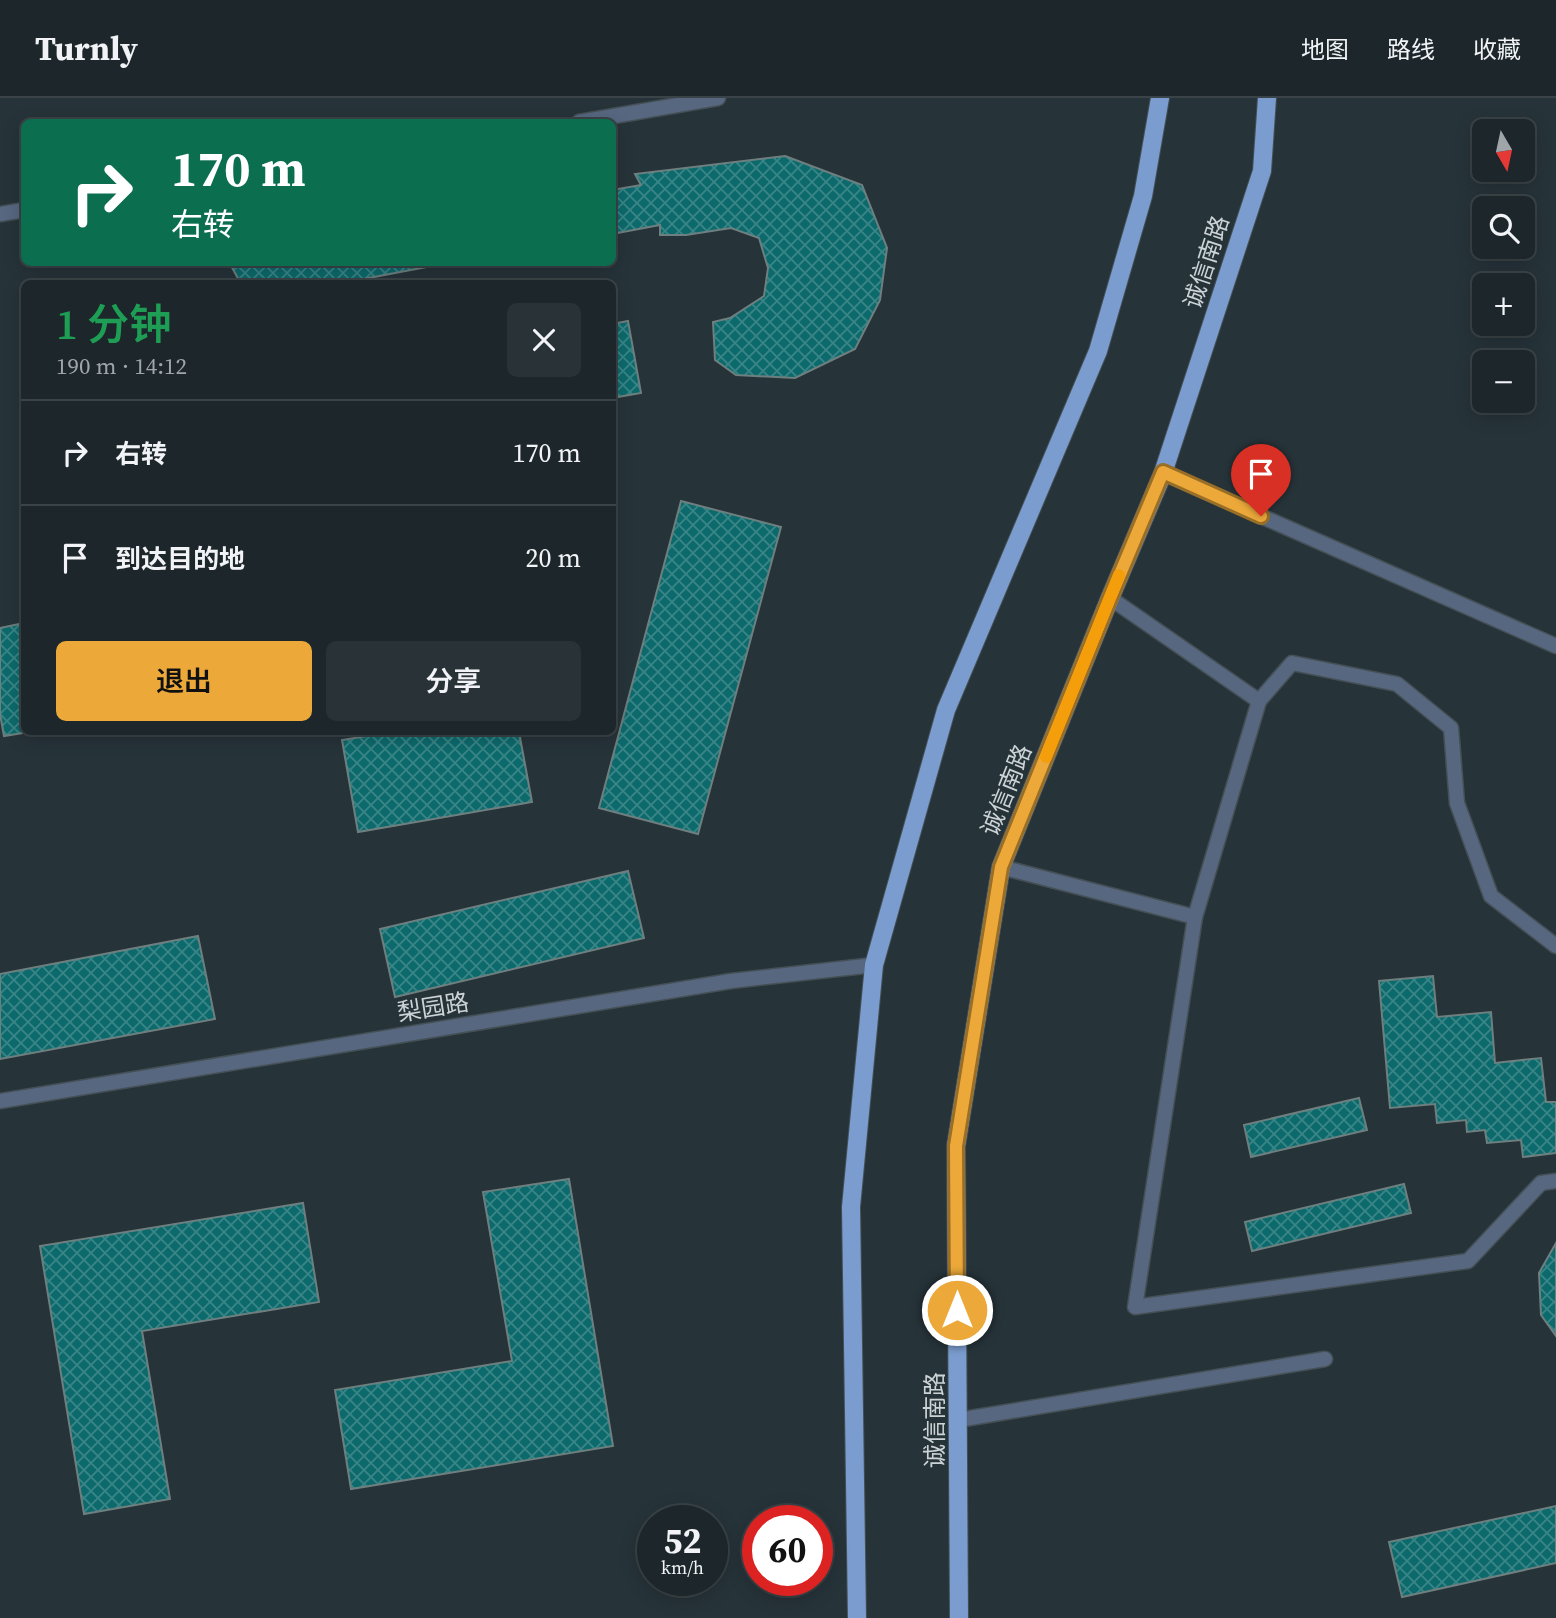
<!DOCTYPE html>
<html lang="zh">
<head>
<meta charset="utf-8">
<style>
  :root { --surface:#1c262b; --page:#293237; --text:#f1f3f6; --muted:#a0a5a9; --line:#3a4347; --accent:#eca93a }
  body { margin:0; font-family:"Source Serif 4","Noto Sans SC",serif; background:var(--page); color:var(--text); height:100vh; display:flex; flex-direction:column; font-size:26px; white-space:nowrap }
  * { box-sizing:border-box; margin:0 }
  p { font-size:23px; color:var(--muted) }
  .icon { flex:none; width:38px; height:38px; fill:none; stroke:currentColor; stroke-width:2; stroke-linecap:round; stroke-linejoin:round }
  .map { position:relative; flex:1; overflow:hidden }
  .side { position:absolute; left:21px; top:182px; width:595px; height:455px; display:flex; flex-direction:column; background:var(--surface); border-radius:10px; box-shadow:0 4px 18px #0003,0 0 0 2px var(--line) }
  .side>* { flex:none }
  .top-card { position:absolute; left:21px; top:21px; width:595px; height:147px; border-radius:10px; box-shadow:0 4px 18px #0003,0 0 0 2px var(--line); background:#0b6e4f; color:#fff; overflow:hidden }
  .needle { width:46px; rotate:171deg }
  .buttons { position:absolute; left:1472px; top:21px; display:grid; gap:14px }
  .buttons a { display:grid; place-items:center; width:63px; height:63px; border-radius:10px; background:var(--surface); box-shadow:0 4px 18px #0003,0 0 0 2px var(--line); font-size:35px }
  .speed { position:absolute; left:637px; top:1407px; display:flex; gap:14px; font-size:35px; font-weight:700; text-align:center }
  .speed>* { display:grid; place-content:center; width:91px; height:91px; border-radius:50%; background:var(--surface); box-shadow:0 4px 18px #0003,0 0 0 2px var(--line); line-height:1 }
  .speed small { font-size:18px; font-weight:400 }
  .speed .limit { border:10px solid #d22; background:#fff; color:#111 }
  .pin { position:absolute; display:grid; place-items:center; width:60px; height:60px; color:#fff; margin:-72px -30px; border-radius:50% 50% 50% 0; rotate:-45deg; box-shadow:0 0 7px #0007 }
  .pin .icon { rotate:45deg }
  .me { position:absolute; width:77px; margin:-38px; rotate:0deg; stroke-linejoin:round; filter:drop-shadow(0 0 5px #0008) }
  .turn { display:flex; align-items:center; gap:24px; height:147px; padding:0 35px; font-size:32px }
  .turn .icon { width:91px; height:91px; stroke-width:2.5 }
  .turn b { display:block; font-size:49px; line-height:60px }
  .round { display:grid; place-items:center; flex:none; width:74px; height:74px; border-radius:10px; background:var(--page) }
  .summary { display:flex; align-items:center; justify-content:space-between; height:119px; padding:0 35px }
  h1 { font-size:42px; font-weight:600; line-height:52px; color:#1e9e55 }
  .cta { display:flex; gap:14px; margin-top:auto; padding:14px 35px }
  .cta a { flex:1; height:80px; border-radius:10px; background:var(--accent); color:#111; font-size:28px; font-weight:600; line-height:80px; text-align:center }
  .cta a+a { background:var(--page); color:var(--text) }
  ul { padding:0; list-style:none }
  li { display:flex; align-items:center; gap:21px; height:105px; padding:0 35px; border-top:2px solid var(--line) }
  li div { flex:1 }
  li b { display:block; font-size:26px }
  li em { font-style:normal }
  header { display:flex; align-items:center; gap:42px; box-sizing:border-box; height:98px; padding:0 35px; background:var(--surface); border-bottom:2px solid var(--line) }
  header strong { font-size:33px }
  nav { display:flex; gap:38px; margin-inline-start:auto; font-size:24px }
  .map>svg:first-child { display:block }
  .building { fill:url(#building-cross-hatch); stroke:#6e7f7f; stroke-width:2 }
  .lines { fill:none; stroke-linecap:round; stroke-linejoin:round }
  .lane-casing { stroke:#445055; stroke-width:17 }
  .street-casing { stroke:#445055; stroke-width:17 }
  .primary-casing { stroke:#445055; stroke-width:20 }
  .lane { stroke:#576780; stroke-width:14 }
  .street { stroke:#576780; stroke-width:14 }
  .primary { stroke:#7b9cce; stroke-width:18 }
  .route-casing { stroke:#996e26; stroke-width:18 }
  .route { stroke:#eca93a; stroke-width:12 }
  .slow { stroke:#f59e0b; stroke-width:12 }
  .labels { text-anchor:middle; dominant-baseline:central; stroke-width:5; stroke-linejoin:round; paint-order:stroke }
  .street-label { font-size:24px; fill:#cbd3d6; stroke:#263339 }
</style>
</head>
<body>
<header>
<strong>Turnly</strong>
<nav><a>地图</a><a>路线</a><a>收藏</a></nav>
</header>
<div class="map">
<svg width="1556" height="1520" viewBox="0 0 1556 1520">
  <defs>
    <pattern id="building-cross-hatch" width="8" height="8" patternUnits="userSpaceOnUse" patternTransform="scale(1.75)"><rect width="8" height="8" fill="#0d6a6c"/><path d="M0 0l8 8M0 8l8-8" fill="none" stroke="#3a8587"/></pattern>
  </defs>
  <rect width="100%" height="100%" fill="#263339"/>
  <!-- building -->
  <g class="building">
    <polygon points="785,58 862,87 887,150 880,202 855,251 795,280 736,277 715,262 713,224 730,220 764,198 768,170 759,140 731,130 686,137 660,137 660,127 612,136 612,92 641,87 635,76"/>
    <polygon points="229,164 453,164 337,186 241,186"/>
    <polygon points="628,223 641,295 612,300 612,226"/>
    <polygon points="681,403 781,429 698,736 599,710"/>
    <polygon points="24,525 24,634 29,634 4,638 0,616 0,530"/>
    <polygon points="392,634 519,634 532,704 358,734 342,642"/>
    <polygon points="628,773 644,840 395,899 380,831"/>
    <polygon points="198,838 215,921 0,961 0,876"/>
    <polygon points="1433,878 1437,919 1491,914 1495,965 1541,960 1546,1004 1556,1004 1556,1055 1523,1059 1521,1042 1487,1045 1485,1032 1467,1034 1466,1022 1437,1025 1435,1006 1390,1010 1379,883"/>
    <polygon points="1359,1000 1367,1032 1251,1059 1244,1027"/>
    <polygon points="569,1081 613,1348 351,1391 335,1292 512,1263 483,1094"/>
    <polygon points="1404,1086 1411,1115 1252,1153 1245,1124"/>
    <polygon points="303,1105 319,1204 142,1233 170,1401 84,1416 40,1148"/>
    <polygon points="1556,1145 1556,1238 1541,1217 1539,1175"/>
    <polygon points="1556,1408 1556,1465 1402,1499 1389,1444"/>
  </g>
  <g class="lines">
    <defs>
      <polyline id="lane" points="958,1322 1325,1261"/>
      <g id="street">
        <polyline points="579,24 718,0"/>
        <polyline points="0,116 24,112"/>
        <polyline points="1163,375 1556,548"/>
        <polyline points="1110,500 1259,603 1292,565 1397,586 1451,630 1457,705 1491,798 1556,848"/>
        <polyline points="1001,769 1195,819 1135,1209 1468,1163 1541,1085 1556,1083"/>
        <polyline points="1195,819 1259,603"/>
        <polyline points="0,1003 731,883 874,867"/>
      </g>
      <g id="primary">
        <polyline points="857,1520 851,1109 874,867 946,612 1098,253 1143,98 1160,0"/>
        <polyline points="959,1520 956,1048 1001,769 1110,500 1163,375 1262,73 1267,0"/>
      </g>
    </defs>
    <!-- lane casing -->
    <use href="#lane" class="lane-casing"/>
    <!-- street casing -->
    <use href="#street" class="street-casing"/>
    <!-- primary casing -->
    <use href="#primary" class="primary-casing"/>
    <!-- lane -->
    <use href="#lane" class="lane"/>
    <!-- street -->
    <use href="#street" class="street"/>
    <!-- primary -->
    <use href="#primary" class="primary"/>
  </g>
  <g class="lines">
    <defs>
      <polyline id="route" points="957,1212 956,1048 1001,769 1110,500 1163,374 1261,418"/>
    </defs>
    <!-- route casing -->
    <use href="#route" class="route-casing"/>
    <!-- route -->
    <use href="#route" class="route"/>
    <!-- slow -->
    <polyline class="slow" points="1046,659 1119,477"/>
  </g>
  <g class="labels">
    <!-- street labels -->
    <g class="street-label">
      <text transform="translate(1206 164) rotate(-72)">诚信南路</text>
      <text transform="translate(1006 692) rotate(-68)">诚信南路</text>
      <text transform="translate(433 909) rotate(-9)">梨园路</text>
      <text transform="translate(934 1322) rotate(-90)">诚信南路</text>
    </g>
  </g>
</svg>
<div class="buttons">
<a><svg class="needle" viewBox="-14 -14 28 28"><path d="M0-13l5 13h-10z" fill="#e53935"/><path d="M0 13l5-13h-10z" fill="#a0a5a9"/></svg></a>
<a><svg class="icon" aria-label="search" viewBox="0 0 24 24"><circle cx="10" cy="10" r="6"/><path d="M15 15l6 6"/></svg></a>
<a>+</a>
<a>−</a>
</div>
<div class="speed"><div>52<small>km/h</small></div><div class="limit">60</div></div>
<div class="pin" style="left:1261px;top:418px;background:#d93025"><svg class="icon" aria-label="arrive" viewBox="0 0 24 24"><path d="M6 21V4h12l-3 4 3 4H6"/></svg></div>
<svg class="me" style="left:957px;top:1212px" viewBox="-20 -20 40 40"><circle r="17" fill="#eca93a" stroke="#fff" stroke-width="3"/><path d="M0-11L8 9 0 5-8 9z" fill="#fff"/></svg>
<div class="top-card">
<div class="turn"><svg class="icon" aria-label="right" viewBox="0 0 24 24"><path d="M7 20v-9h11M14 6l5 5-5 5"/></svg><div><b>170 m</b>右转</div></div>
</div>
<section class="side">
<div class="summary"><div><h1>1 分钟</h1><p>190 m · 14:12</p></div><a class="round"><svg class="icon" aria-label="close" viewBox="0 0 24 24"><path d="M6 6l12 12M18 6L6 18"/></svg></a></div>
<ul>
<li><svg class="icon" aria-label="right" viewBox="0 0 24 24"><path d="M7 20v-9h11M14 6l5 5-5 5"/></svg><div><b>右转</b></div><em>170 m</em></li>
<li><svg class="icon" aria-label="arrive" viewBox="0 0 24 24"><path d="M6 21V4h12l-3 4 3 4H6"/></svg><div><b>到达目的地</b></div><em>20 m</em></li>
</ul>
<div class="cta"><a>退出</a><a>分享</a></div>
</section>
</div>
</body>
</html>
